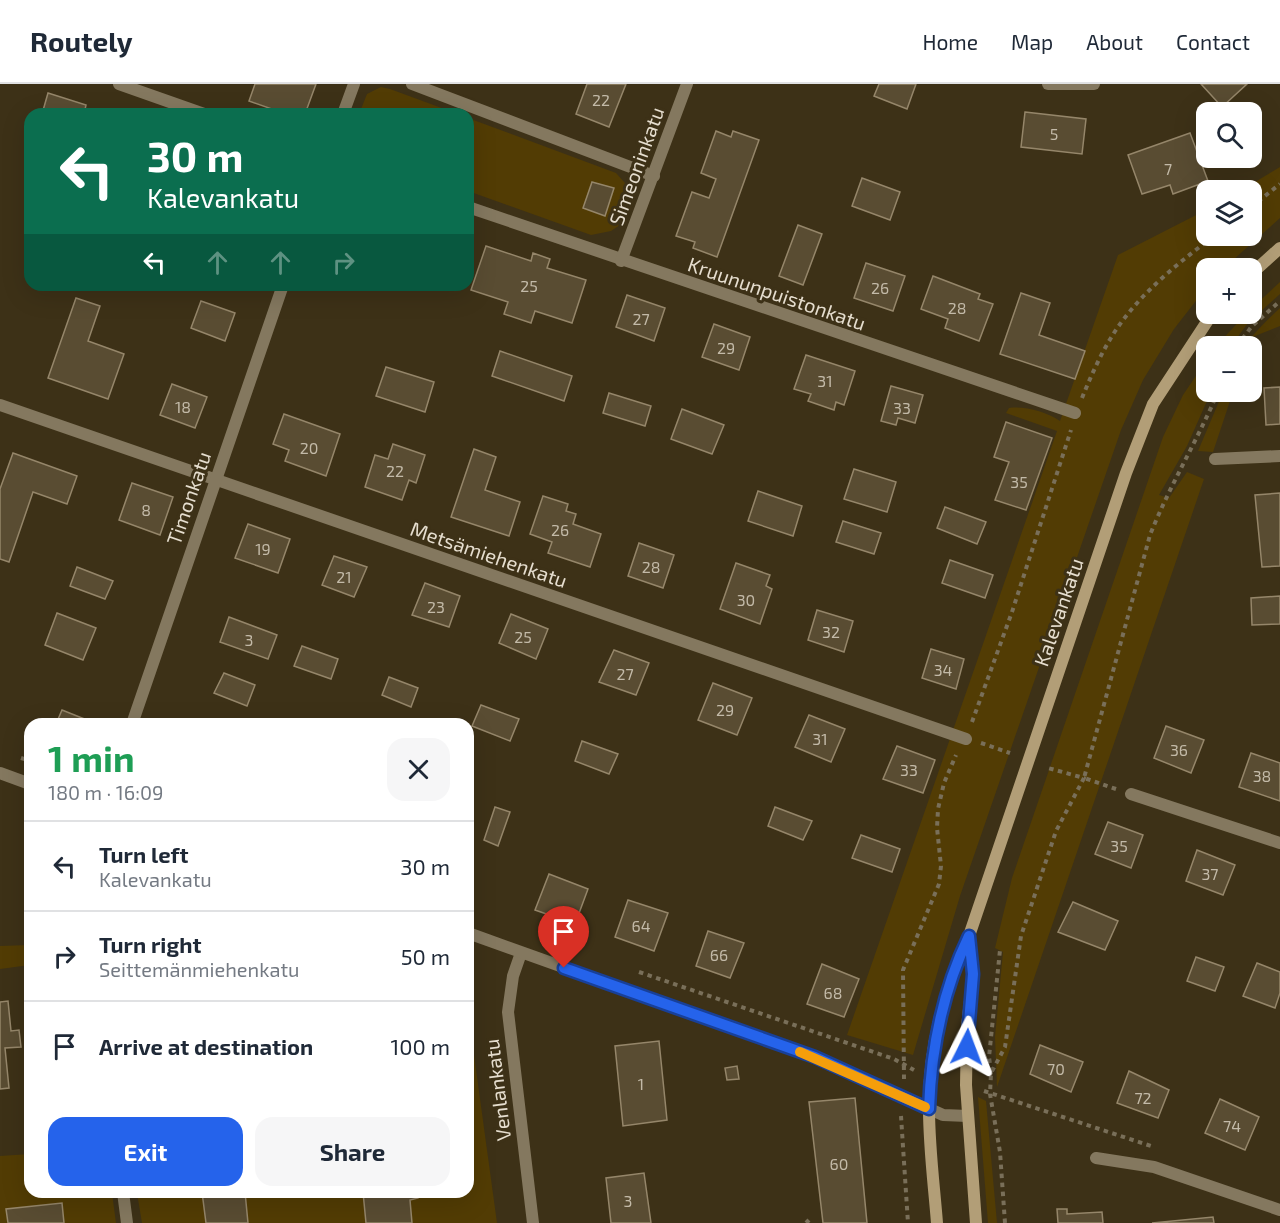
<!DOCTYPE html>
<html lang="en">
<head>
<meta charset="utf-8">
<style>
  :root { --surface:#fff; --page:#f6f6f7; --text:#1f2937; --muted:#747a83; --line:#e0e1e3; --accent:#2563eb }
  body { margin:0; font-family:"Exo 2",sans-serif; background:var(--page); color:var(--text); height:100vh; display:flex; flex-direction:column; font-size:22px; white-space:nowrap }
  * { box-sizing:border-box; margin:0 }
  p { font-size:20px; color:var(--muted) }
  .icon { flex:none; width:33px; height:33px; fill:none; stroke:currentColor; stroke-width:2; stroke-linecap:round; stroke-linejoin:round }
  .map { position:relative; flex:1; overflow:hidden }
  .drawer { position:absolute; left:24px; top:634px; width:450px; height:480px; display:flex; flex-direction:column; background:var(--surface); border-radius:18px; box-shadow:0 6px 24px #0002 }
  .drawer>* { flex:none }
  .banner { position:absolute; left:24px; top:24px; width:450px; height:183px; border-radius:18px; box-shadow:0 6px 24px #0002; background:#0b6e4f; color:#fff; overflow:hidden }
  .tools { position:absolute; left:1196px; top:18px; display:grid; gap:12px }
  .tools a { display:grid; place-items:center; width:66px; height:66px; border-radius:12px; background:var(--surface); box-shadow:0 6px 24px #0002; font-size:30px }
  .pin { position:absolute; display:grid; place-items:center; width:51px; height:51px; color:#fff; margin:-62px -26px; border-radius:50% 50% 50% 0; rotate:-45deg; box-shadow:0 0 6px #0007 }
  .pin .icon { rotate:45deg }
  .me { position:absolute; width:66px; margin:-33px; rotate:3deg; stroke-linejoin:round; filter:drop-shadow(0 0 4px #0008) }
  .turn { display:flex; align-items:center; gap:21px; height:126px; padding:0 24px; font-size:27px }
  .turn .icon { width:78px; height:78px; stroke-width:2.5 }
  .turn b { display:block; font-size:42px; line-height:51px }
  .lanes { display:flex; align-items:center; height:57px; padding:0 24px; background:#0003; justify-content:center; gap:30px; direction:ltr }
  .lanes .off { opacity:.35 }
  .round { display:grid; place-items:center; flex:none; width:63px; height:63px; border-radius:18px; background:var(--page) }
  .overview { display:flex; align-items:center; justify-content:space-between; height:102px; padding:0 24px }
  h1 { font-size:36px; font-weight:700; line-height:45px; color:#1e9e55 }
  .primary-button { display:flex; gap:12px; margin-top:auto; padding:12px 24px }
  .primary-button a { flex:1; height:69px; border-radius:18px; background:var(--accent); color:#fff; font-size:24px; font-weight:700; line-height:69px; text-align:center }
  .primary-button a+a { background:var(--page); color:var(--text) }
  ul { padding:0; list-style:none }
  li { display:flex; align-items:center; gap:18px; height:90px; padding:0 24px; border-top:2px solid var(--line) }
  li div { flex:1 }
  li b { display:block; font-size:22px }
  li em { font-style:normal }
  header { display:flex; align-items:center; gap:36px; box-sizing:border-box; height:84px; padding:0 30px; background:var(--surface); border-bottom:2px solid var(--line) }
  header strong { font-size:28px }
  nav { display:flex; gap:33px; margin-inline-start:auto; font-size:21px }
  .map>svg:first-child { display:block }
  .green { fill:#523c04 }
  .building { fill:#594c32; stroke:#95866a; stroke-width:1.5 }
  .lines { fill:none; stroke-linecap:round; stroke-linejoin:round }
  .path { stroke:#796f59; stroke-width:4; stroke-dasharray:4.5 4.5; stroke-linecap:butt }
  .minor { stroke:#84785f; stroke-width:12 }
  .tertiary { stroke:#84785f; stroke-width:12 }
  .secondary { stroke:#b29e77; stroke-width:12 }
  .route-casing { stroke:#184099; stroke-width:15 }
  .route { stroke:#2563eb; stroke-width:10 }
  .slow { stroke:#f59e0b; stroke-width:10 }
  .labels { text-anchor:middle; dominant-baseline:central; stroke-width:6; stroke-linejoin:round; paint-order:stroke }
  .number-label { font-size:16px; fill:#c3baa8 }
  .street-label { font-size:20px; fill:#e6decf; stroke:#3d3117 }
</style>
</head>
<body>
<header>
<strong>Routely</strong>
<nav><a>Home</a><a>Map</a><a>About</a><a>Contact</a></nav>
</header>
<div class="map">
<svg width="1280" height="1139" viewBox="0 0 1280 1139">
  <rect width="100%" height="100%" fill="#3d3117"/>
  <!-- green -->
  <g class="green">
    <polygon points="381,3 390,5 458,30 359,30 367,10"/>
    <polygon points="468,34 616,89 633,108 633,118 626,137 611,147 591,151 468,107"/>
    <path d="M1280 83V134L1224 184H1206V204L1174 245 1143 296 1121 346 960 812 913 971 847 951 1057 347 1006 329 1009 324C1026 322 1046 328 1060 337L1118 171 1206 126V152H1251V106H1242Z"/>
    <polygon points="1280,198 1280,210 1248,239 1231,262 1216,262 1246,230 1251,230 1251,225"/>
    <path d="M1280 224V242L1250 254 1248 262H1244C1255 248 1267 236 1280 224Z"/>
    <polygon points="1206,277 1206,308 1211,308 1187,362 1159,411 1169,414 1187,388 1204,395 997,1003 995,953 1003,868 995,864 1012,794 1163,353 1183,311"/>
    <polygon points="1223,308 1233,308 1213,368 1198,367"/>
    <polygon points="30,861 30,881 0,885 0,862"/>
    <polygon points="468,927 497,1139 142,1139 137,1109 468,1108"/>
    <polygon points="978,1013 986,1017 997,1139 988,1139"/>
    <polygon points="30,1070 30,1108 112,1109 116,1139 0,1139 0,1072"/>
  </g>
  <!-- building -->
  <g class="building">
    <polygon points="255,0 316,0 305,30 286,30 249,17"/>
    <polygon points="587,0 626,0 609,43 576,30"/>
    <polygon points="879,0 916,0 907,25 874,12"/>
    <polygon points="1201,0 1247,0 1222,23"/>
    <polygon points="48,9 86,21 84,30 42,30"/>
    <polygon points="1025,28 1086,35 1082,70 1021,63"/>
    <polygon points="716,47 731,53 733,47 759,56 717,173 693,164 695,158 676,152 692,108 709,114 716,95 701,89"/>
    <polygon points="1190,49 1208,97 1173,110 1170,101 1142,110 1128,71"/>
    <polygon points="862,94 900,108 890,136 852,122"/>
    <polygon points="592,98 614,104 605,132 583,124"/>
    <polygon points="798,141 822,150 803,201 779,192"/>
    <polygon points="486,162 531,177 533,169 550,175 547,184 586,196 572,239 535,227 531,239 504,230 508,218 471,206"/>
    <polygon points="866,179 905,192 893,227 854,214"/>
    <polygon points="933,192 980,210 978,215 993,220 979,257 945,244 948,235 921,225"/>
    <polygon points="1021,209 1050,219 1039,251 1085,267 1075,295 1000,270"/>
    <polygon points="627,211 665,224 654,257 616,243"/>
    <polygon points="76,214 100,222 88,257 124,270 108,315 48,294"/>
    <polygon points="201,217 235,229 225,257 191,244"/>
    <polygon points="714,240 750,253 739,286 702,273"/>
    <polygon points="500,267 572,292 564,317 492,292"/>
    <polygon points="806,271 855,287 844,321 836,318 834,326 808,317 811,310 794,305"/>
    <polygon points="386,283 434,298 425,328 376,312"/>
    <polygon points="172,300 207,313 195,344 160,331"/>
    <polygon points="891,302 923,311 915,339 898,334 896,341 881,337"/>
    <polygon points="1280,303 1280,340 1266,341 1264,304"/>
    <polygon points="609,309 651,322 645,342 603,329"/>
    <polygon points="682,325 724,341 712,370 671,355"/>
    <polygon points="284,330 340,350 326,392 285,377 289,366 273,360"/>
    <polygon points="1006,338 1052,354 1026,426 995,416 1009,378 994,373"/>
    <polygon points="393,360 425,371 416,399 409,396 402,416 365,403 375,371 388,375"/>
    <polygon points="474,365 496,373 485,406 520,418 509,452 451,433"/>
    <polygon points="13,369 77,392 67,420 33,408 9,478 0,475 0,405"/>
    <polygon points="854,385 896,398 887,428 844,415"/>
    <polygon points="132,399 173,413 160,451 119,436"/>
    <polygon points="758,407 802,422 793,452 748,437"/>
    <polygon points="1280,409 1280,482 1262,483 1255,411"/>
    <polygon points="543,412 568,420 566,427 576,430 573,440 601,450 590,483 548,469 552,458 530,450"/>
    <polygon points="945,423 986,438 977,460 937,444"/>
    <polygon points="843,437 881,449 874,470 836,458"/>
    <polygon points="248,440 290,455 278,489 235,474"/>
    <polygon points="639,459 674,471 663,504 628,492"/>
    <polygon points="334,472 367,483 354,513 322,501"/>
    <polygon points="950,476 993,491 985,514 942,499"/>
    <polygon points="736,479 770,491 766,502 772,505 760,540 720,525"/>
    <polygon points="77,483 113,497 105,515 70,502"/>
    <polygon points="425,499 460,512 449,543 412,531"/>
    <polygon points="1280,512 1280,540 1252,541 1251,514"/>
    <polygon points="817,526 853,537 844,568 808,556"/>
    <polygon points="57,529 96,544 83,576 45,561"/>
    <polygon points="511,530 548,545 536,575 499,559"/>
    <polygon points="229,533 277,551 268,575 220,558"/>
    <polygon points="302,562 338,575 331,595 294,582"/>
    <polygon points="931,565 964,575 956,605 922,594"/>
    <polygon points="614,566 649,579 636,611 599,598"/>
    <polygon points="224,589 255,601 247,622 214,609"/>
    <polygon points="389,593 418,604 411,623 382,611"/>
    <polygon points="713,599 752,614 737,651 698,636"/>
    <polygon points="481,621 519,635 510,657 472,642"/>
    <polygon points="62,626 97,640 56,640"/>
    <polygon points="809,631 845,645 831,678 795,663"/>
    <polygon points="1166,642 1204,656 1191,689 1154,674"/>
    <polygon points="582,657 618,670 609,690 575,677"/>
    <polygon points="897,662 935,676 923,709 883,695"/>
    <polygon points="1251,669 1280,679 1280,717 1239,703"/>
    <polygon points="495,723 510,728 498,762 484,756"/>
    <polygon points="775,723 812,737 803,756 768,742"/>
    <polygon points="1108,738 1143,751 1131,784 1095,770"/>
    <polygon points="861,751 900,765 892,788 852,774"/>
    <polygon points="1197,766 1235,781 1223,811 1186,797"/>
    <polygon points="549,790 588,805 575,840 535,826"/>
    <polygon points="628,816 668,829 654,867 615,853"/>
    <polygon points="1073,818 1118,837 1105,866 1058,848"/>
    <polygon points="708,847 744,859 730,894 696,882"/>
    <polygon points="1196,873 1224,883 1215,907 1187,897"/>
    <polygon points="1257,879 1280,888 1280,909 1275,924 1243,912"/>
    <polygon points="822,880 859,895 844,933 807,920"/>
    <polygon points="8,917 11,947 19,946 21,963 5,964 9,1004 0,1005 0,918"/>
    <polygon points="659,957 667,1036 623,1042 615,962"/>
    <polygon points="1040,961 1083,978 1071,1008 1030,990"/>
    <polygon points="737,982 739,995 727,996 725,984"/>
    <polygon points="1129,987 1169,1006 1158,1034 1117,1019"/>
    <polygon points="855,1014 867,1139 823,1139 809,1018"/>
    <polygon points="1220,1015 1259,1033 1245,1066 1205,1049"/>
    <polygon points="644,1089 651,1139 611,1139 606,1094"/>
    <polygon points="202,1108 245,1108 248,1139 206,1139"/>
    <polygon points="363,1108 417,1108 418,1114 410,1116 412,1139 366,1139"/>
    <polygon points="62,1119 64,1139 8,1139 6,1125"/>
    <polygon points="1057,1125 1067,1125 1067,1130 1102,1128 1103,1139 1058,1139"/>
    <polygon points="1213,1133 1214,1139 1152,1139"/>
  </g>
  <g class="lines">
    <!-- path -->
    <g class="path">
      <polyline points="1251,123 1280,100"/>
      <polyline points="1237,262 1252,242 1280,217"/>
      <path d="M1082 314C1093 287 1105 260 1123 236 1147 204 1182 176 1214 152"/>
      <polyline points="972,638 1012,528 1071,346"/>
      <polyline points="981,659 1010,669"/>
      <polyline points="21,674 30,677"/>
      <path d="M1116 705 1084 694 1150 451C1170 401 1197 357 1218 308"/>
      <polyline points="639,888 894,975 914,986"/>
      <polyline points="991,988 989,973 1000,866"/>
      <polyline points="904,995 903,886 939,800 941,782 937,744 938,725 944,699 956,671"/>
      <polyline points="984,1007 1151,1062"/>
      <polyline points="901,1032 908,1139"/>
      <polyline points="806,1136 809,1139"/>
      <polyline points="1005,1139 1000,1068 990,1010 991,989 1005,963 1021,852 1056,747 1084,694 1048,684"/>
    </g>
    <!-- minor -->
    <g class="minor">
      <polyline points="119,0 204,30"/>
      <polyline points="412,0 654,92"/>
      <polyline points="1048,0 1094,0"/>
      <polyline points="343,30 354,0"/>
      <polyline points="468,123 1075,329"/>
      <polyline points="621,177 687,0"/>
      <polyline points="0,321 966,655"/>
      <polyline points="1215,375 1280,372"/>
      <polyline points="132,640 283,201"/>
      <polyline points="1131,710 1280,759"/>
      <polyline points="521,869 513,892 508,928 533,1139"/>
      <polyline points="1096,1074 1154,1083 1280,1126"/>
      <polyline points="123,1108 127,1139"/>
    </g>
    <!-- tertiary -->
    <g class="tertiary">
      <polyline points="0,689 30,700"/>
      <polyline points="468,849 815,973 943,1031 968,1032"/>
    </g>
    <!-- secondary -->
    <g class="secondary">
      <polyline points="1251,190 1280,164"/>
      <polyline points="969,853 973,890 967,943 966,1001 976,1139"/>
      <path d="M937 1139C934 1101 929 1063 929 1025 928 966 944 904 969 852L1126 389 1153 320 1212 230"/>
    </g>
  </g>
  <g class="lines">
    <defs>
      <path id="route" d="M564 884 815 973 929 1025C931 965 943 906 969 852L973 890 967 963"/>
    </defs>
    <!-- route casing -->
    <use href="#route" class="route-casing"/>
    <!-- route -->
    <use href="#route" class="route"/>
    <!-- slow -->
    <polyline class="slow" points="800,968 925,1023"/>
  </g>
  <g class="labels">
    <!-- number labels -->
    <g class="number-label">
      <text x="601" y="15">22</text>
      <text x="1054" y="49">5</text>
      <text x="1168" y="84">7</text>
      <text x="529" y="201">25</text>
      <text x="880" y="203">26</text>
      <text x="957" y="223">28</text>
      <text x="641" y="234">27</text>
      <text x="726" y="263">29</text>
      <text x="825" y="296">31</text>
      <text x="183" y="322">18</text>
      <text x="902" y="323">33</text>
      <text x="309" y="363">20</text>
      <text x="395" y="386">22</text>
      <text x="1019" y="397">35</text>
      <text x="146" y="425">8</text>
      <text x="560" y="445">26</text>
      <text x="263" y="464">19</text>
      <text x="651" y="482">28</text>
      <text x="344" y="492">21</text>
      <text x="746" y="515">30</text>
      <text x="436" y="522">23</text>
      <text x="831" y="547">32</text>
      <text x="523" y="552">25</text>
      <text x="249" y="555">3</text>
      <text x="943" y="585">34</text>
      <text x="625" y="589">27</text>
      <text x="725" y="625">29</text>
      <text x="820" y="654">31</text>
      <text x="1179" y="665">36</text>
      <text x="909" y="685">33</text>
      <text x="1262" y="691">38</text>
      <text x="1119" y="761">35</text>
      <text x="1210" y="789">37</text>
      <text x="641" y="841">64</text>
      <text x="719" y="870">66</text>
      <text x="833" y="908">68</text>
      <text x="1056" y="984">70</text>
      <text x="641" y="999">1</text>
      <text x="1143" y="1013">72</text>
      <text x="1232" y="1041">74</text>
      <text x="839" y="1079">60</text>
      <text x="628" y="1116">3</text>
    </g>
    <!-- street labels -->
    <g class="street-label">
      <text transform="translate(636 82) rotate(-70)">Simeoninkatu</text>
      <text transform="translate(777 209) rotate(19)">Kruununpuistonkatu</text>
      <text transform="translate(188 414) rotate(-71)">Timonkatu</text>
      <text transform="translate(489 470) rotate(19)">Metsämiehenkatu</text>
      <text transform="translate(1058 528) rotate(-71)">Kalevankatu</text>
      <text transform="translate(497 1006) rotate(-97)">Venlankatu</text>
    </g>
  </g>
</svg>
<div class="tools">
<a><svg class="icon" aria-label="search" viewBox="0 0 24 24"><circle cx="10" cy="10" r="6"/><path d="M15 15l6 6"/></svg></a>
<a><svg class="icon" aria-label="layers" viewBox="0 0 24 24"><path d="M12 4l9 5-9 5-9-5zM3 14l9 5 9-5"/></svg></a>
<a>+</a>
<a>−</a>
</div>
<div class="pin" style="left:564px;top:884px;background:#d93025"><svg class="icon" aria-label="arrive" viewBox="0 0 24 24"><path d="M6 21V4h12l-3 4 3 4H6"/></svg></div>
<svg class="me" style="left:967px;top:963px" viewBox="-20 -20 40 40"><path d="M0-17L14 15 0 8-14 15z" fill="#2563eb" stroke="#fff" stroke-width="4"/></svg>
<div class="banner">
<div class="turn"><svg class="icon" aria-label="left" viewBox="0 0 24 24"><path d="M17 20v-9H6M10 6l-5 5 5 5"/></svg><div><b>30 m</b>Kalevankatu</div></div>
<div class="lanes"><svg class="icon" aria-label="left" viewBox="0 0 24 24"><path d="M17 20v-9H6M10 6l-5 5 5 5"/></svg><svg class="icon off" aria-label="ahead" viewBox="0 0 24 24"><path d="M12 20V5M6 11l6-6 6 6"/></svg><svg class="icon off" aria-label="ahead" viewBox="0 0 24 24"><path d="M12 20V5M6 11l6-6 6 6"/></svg><svg class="icon off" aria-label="right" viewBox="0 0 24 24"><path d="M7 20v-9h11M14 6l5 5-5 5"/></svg></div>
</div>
<section class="drawer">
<div class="overview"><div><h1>1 min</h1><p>180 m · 16:09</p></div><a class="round"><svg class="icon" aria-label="close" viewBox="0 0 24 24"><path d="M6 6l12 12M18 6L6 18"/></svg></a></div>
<ul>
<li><svg class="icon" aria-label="left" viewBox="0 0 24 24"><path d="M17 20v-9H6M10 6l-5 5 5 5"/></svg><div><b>Turn left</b><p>Kalevankatu</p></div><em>30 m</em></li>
<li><svg class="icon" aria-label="right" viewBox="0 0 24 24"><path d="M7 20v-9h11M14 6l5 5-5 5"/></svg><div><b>Turn right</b><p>Seittemänmiehenkatu</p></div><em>50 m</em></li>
<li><svg class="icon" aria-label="arrive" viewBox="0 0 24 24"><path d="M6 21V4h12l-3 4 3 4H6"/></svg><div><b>Arrive at destination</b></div><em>100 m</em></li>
</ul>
<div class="primary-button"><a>Exit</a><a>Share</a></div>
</section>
</div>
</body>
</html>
